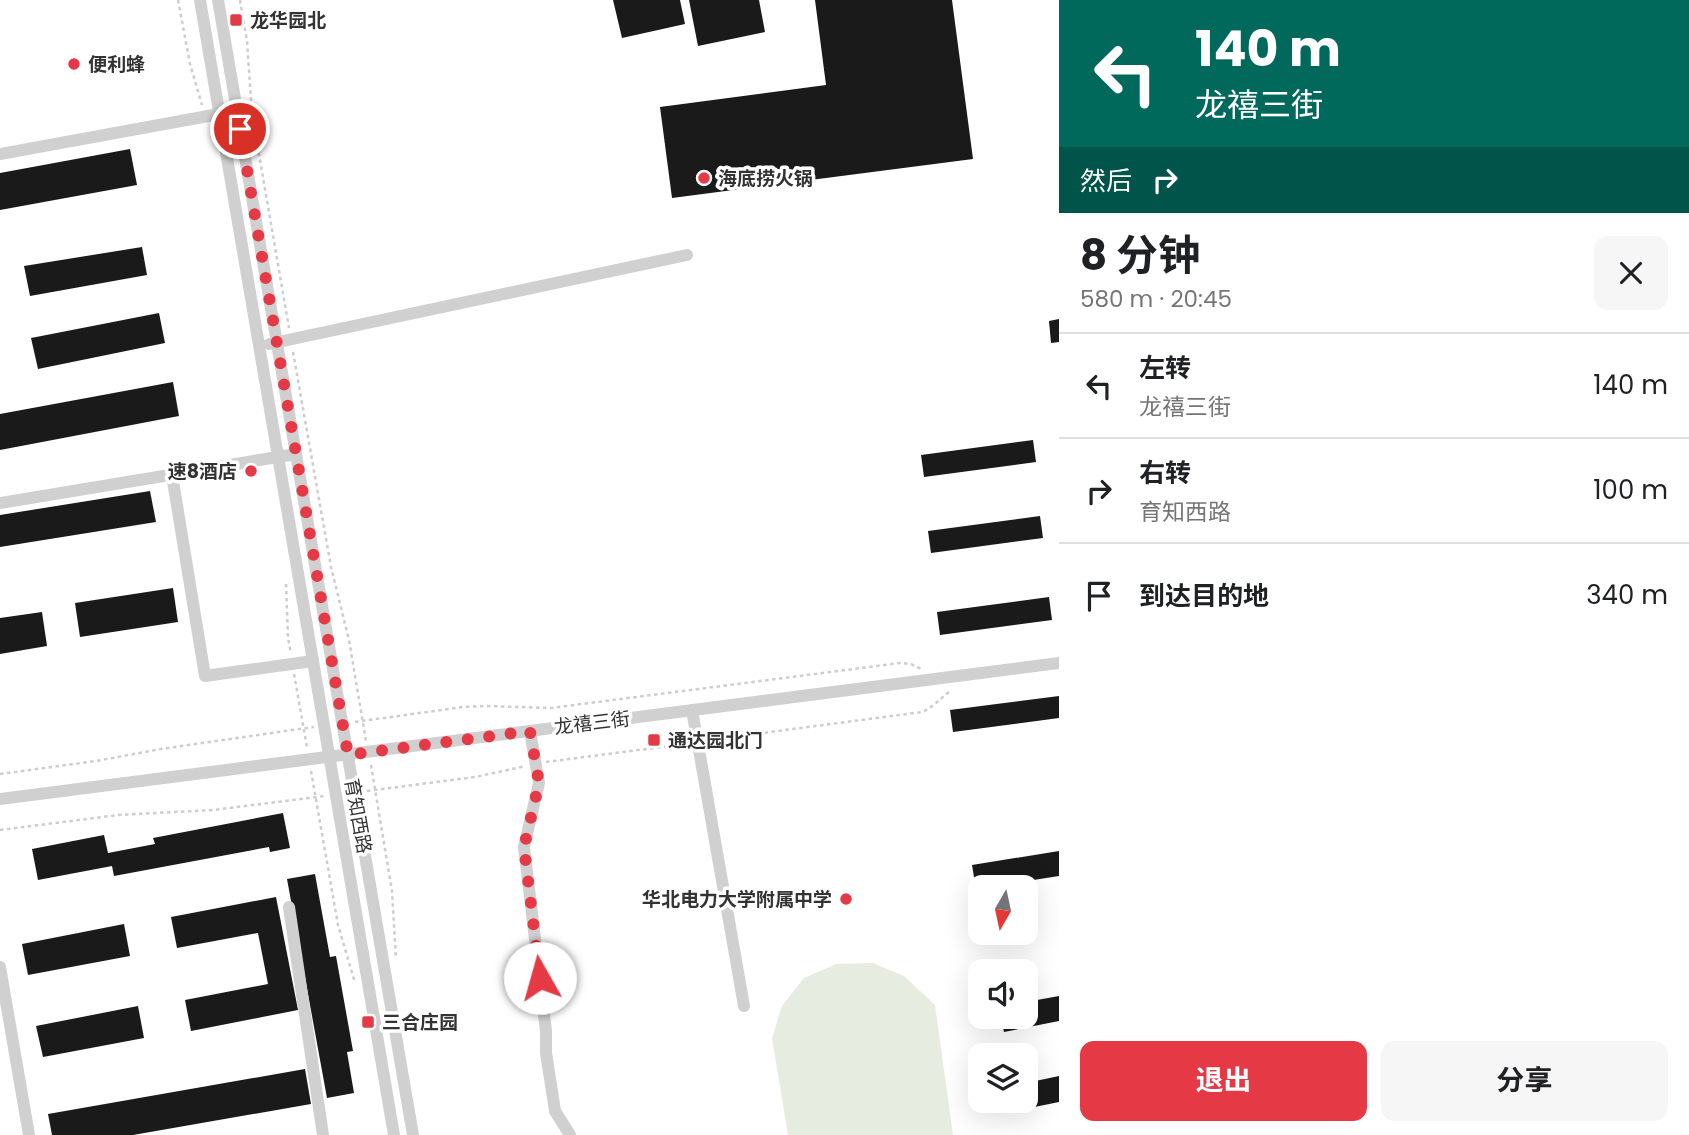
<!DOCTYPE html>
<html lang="zh">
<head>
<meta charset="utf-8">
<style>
  :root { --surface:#fff; --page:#f6f6f6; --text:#202124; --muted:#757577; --line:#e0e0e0; --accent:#e63946 }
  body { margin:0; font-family:Poppins,"Noto Sans SC",sans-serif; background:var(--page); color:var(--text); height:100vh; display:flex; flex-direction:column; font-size:26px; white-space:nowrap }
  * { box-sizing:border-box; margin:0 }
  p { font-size:23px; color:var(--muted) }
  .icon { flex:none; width:38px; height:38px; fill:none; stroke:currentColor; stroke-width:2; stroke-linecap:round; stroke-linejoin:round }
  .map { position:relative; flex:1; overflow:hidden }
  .panel { display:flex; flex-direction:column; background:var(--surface); width:630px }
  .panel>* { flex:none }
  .guide { background:#00695c; color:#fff; overflow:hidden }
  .needle { width:46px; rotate:189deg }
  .fabs { position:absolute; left:968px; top:875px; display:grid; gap:14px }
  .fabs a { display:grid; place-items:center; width:70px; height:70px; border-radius:14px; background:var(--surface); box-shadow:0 7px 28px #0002; font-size:35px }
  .pin { position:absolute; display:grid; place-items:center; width:60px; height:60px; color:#fff; margin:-30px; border:4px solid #fff; border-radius:50%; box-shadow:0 2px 7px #0007 }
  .me { position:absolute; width:77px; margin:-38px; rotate:353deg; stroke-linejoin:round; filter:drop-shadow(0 0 5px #0008) }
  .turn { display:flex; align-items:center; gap:24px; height:147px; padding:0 21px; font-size:32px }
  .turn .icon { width:91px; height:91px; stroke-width:2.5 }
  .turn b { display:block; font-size:49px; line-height:60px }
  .then { display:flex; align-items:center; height:66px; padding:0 21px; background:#0003; gap:14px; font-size:26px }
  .round { display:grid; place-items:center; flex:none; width:74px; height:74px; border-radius:14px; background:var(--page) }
  .summary { display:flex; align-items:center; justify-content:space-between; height:119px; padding:0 21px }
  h1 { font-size:42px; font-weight:700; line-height:52px }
  .cta { display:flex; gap:14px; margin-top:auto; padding:14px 21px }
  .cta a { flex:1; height:80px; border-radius:14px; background:var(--accent); color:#fff; font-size:28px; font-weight:700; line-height:80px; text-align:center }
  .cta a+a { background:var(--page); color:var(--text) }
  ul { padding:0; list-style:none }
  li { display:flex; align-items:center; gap:21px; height:105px; padding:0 21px; border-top:2px solid var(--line) }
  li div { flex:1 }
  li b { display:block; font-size:26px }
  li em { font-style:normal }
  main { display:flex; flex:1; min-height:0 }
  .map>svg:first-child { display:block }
  .garden { fill:#e6ecdf }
  .building { fill:#1a1a1a }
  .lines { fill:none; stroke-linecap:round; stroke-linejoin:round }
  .path { stroke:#cdcdcd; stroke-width:2.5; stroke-dasharray:3.5 3.5; stroke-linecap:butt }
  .minor { stroke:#d0d0d0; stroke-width:12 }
  .route { stroke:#e63946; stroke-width:12; stroke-dasharray:0 21.6 }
  .poi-dot { fill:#e63946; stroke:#fff; stroke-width:2.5 }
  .labels { text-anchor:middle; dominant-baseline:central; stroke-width:7; stroke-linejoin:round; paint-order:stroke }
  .poi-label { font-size:19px; font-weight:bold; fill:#333; stroke:#fff; text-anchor:start }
  .street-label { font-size:19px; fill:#333; stroke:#fff }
</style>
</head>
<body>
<main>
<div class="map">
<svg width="1059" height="1135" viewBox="0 0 1059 1135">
  <rect width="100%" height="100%" fill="#fff"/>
  <!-- garden -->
  <polygon class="garden" points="873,963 904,976 935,1005 953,1135 788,1135 772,1038 782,1006 804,978 836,964"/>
  <!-- building -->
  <g class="building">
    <polygon points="613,0 680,0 685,24 622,38"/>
    <polygon points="689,0 759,0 765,32 698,46"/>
    <polygon points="815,0 952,0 973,159 672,198 660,107 826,85"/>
    <polygon points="130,149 137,185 0,210 0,173"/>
    <polygon points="142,247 147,275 30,296 24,266"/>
    <polygon points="159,313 165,343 38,369 31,338"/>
    <polygon points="1059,319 1059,342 1051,343 1049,321"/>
    <polygon points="173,382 179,416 0,450 0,414"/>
    <polygon points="1033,440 1036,462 924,477 921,455"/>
    <polygon points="150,491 156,522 0,547 0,515"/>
    <polygon points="1040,516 1043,538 931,553 928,531"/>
    <polygon points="173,588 178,622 80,637 75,603"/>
    <polygon points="1049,597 1052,620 940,635 937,612"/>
    <polygon points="42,612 47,646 0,654 0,618"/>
    <polygon points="1059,696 1059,718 953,732 950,710"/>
    <polygon points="283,813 290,848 270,852 269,847 114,876 112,866 38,880 32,849 104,835 108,853 155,844 153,838"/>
    <polygon points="1059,851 1059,876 976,889 972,865"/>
    <polygon points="315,874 330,957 336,956 353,1051 347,1052 354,1093 327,1098 287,879"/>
    <polygon points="276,897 298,1010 191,1031 185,1000 268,984 258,933 177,948 171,917"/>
    <polygon points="124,924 130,956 28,975 22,944"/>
    <polygon points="1059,996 1059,1021 1004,1032 1001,1017 1026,1017 1026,1002"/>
    <polygon points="138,1006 144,1038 43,1057 36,1026"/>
    <polygon points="305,1069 311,1104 133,1135 52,1135 48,1114"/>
    <polygon points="1059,1076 1059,1102 1015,1111 1013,1101 1026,1101 1026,1083"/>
  </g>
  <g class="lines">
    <!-- path -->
    <g class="path">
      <polyline points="178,0 190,64 202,105"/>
      <polyline points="240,0 247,41 252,114 289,328"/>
      <polyline points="293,352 331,567 349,640 366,741"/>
      <polyline points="286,584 288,638 291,654"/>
      <polyline points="294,674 307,747"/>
      <polyline points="355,722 463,707 486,706 551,708 900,663 911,664 921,669"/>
      <path d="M709 740 922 712C934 707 941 697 952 690"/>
      <polyline points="546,762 685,744"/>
      <polyline points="371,765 392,891 396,959"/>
      <polyline points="311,771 338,925 355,983"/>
      <polyline points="0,774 96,761 161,749 314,727"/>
      <polyline points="367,791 475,777 526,766"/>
      <polyline points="0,830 118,815 213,810 325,796"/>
    </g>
    <!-- minor -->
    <g class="minor">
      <polyline points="200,0 394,1135"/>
      <polyline points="218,0 413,1135"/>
      <polyline points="0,154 219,114"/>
      <polyline points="269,344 687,255"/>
      <polyline points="172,475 205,676 313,661"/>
      <polyline points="0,503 296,454"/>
      <polyline points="692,710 744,1006"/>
      <polyline points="530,731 539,783 524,847 546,1031 546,1053 555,1111 570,1135"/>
      <polyline points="0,799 1059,663"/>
      <polyline points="289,907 323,1135"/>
      <polyline points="0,967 29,1135"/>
    </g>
  </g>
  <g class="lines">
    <!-- route -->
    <polyline class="route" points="240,129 348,755 530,731 539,783 524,847 540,978"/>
  </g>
  <!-- markers -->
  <g class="poi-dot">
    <rect x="229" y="13" width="14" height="14" rx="3.5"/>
    <circle cx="74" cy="64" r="7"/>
    <circle cx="704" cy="178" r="7"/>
    <circle cx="251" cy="471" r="7"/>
    <rect x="647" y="733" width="14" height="14" rx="3.5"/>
    <circle cx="846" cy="899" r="7"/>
    <rect x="361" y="1015" width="14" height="14" rx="3.5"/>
  </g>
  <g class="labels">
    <!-- poi labels -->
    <g class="poi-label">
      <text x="250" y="20">龙华园北</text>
      <text x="88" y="64">便利蜂</text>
      <text x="718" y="178">海底捞火锅</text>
      <text x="237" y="471" text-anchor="end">速8酒店</text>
      <text x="668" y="740">通达园北门</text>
      <text x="832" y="899" text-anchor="end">华北电力大学附属中学</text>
      <text x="382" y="1022">三合庄园</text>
    </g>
    <!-- street labels -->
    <g class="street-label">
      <text transform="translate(592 723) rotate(-7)">龙禧三街</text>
      <text transform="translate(358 816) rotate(80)">育知西路</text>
    </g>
  </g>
</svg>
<div class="fabs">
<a><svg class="needle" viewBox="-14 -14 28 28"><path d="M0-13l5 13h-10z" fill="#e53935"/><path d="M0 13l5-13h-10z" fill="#757577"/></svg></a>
<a><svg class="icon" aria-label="sound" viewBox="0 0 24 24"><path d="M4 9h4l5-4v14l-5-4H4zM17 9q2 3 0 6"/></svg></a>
<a><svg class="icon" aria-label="layers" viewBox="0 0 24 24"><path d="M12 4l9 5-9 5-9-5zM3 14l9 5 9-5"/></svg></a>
</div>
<div class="pin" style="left:240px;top:129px;background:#d93025"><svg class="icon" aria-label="arrive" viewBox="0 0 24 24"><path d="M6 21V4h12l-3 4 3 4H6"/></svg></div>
<svg class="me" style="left:540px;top:978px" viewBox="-20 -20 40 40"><circle r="19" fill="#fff"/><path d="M0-13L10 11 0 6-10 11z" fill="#e63946"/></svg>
</div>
<section class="panel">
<div class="guide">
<div class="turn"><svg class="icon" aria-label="left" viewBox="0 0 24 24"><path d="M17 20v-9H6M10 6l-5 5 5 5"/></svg><div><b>140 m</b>龙禧三街</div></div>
<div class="then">然后<svg class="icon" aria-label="right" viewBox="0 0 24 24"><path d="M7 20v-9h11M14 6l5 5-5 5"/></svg></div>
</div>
<div class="summary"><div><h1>8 分钟</h1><p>580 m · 20:45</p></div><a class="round"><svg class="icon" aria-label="close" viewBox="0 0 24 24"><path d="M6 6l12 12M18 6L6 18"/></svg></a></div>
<ul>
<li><svg class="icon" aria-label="left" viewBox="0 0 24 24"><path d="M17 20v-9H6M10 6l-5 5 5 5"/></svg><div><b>左转</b><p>龙禧三街</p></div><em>140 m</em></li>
<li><svg class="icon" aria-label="right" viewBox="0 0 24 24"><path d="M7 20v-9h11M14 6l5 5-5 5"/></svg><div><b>右转</b><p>育知西路</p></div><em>100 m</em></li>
<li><svg class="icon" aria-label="arrive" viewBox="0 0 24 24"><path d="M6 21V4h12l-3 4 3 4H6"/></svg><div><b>到达目的地</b></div><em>340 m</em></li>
</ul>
<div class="cta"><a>退出</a><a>分享</a></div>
</section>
</main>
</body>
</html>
